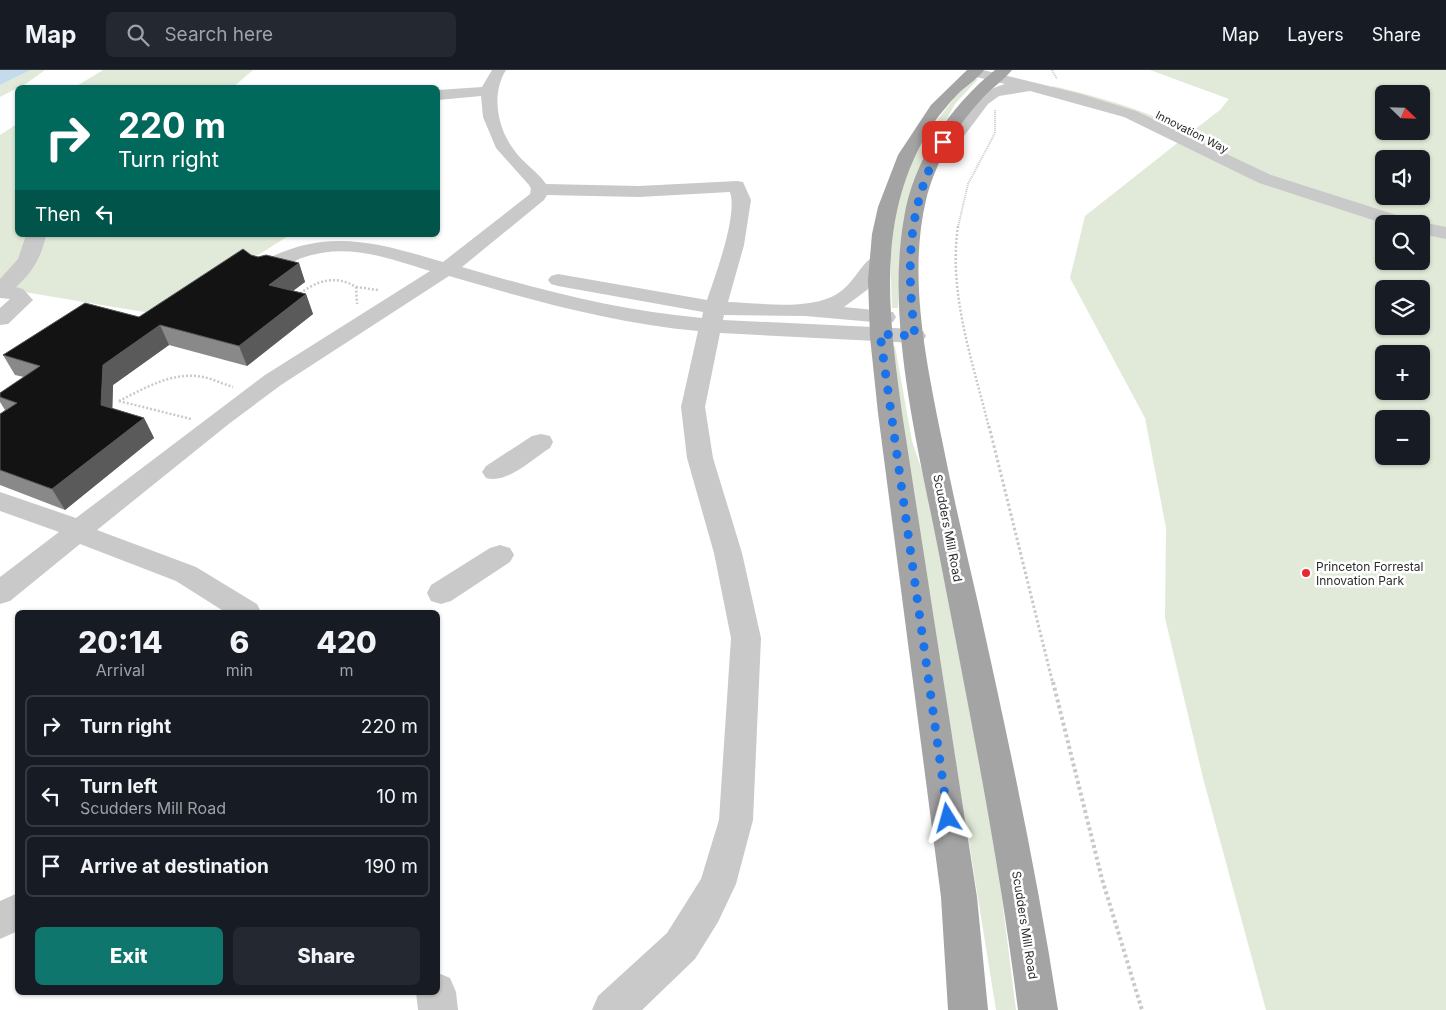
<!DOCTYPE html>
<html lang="en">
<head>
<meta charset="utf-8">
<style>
  :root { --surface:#171b24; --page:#242831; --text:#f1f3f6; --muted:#9ea1a6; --line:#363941; --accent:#0f766e }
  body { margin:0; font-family:Inter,sans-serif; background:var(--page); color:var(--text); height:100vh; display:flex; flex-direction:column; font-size:19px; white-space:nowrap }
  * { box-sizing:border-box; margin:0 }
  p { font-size:16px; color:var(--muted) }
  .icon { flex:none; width:28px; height:28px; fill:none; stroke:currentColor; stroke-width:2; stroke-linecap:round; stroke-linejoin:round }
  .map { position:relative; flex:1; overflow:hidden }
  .side { position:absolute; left:15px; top:540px; width:425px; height:385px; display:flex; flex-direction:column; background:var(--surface); border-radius:8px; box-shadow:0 1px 4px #0004 }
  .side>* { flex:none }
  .hud { position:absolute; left:15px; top:15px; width:425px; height:152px; border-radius:8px; box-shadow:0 1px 4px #0004; background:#00695c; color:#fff; overflow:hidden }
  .needle { width:32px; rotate:113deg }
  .controls { position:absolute; left:1375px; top:15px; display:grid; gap:10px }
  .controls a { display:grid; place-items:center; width:55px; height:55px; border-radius:8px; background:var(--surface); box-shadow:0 1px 4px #0004; font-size:25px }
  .pin { position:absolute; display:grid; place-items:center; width:42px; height:42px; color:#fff; margin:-21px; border-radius:10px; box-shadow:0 2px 8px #0006 }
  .me { position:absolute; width:55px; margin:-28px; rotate:352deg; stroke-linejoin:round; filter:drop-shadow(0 0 4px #0008) }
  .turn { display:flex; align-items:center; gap:18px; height:105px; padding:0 20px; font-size:22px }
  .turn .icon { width:65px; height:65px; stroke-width:2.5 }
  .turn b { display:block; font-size:35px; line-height:42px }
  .then { display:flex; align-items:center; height:48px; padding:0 20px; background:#0003; gap:10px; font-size:19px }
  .eta { display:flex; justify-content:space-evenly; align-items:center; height:85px; text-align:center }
  .eta b { font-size:30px; font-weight:800; line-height:35px }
  .primary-button { display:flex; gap:10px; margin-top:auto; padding:10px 20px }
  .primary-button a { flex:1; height:58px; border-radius:8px; background:var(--accent); color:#fff; font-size:20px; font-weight:800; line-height:58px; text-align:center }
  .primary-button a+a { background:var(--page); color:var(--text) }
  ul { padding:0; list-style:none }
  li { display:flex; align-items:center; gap:15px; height:62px; margin:0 10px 8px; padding:0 10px; border:2px solid var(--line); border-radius:8px }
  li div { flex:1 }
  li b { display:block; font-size:19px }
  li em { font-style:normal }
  header { display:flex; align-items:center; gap:30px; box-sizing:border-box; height:70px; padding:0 25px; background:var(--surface); border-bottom:1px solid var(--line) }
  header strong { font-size:24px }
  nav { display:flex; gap:28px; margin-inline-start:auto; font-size:18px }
  .search { width:350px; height:45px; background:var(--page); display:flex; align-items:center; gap:12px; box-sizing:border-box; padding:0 18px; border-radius:8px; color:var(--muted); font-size:19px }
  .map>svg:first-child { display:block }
  .green { fill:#e1ead8; fill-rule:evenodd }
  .water { fill:#c3dbeb }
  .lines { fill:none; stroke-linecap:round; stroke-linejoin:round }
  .path-far3 { stroke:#c9c9c9; stroke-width:2; stroke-dasharray:1 1; stroke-linecap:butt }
  .path-far2 { stroke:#c9c9c9; stroke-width:2.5; stroke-dasharray:2 2; stroke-linecap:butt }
  .path-far1 { stroke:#c9c9c9; stroke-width:3; stroke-dasharray:2.5 2.5; stroke-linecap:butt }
  .path { stroke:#c9c9c9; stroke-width:4; stroke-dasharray:3 3; stroke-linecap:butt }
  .minor { fill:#c9c9c9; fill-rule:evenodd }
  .major { fill:#a4a4a4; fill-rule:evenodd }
  .wall { fill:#898989 }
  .shaded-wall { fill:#5a5a5a }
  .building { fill:#131313; stroke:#5a5a5a }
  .route { stroke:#1a73e8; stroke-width:9; stroke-dasharray:0 16.2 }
  .poi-dot { fill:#e92730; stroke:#fff; stroke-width:2 }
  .labels { text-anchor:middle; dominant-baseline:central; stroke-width:5; stroke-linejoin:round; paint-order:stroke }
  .far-street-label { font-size:11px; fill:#2c2c2c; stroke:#fff }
  .street-label { font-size:12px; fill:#2c2c2c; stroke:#fff }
  .poi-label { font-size:12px; fill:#2c2c2c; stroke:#fff; text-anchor:start }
</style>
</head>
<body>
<header>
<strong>Map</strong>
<div class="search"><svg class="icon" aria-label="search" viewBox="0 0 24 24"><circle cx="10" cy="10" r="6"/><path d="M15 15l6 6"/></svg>Search here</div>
<nav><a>Map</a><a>Layers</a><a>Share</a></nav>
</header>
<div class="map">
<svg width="1446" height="940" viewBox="0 0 1446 940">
  <rect width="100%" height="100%" fill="#fff"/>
  <!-- green -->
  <g class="green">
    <polygon points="31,0 45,0 27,13 0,27 0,15"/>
    <polygon points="103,0 253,0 233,17 75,17"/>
    <path d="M1150 0H1446V940H1266L1203 708 1165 548 1166 458 1145 348 1070 208 1085 146 1185 67 1049 19 1053 16C1100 27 1146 40 1190 63L1220 40 1229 29ZM1384 24H1421V61H1384ZM1384 89H1421V126H1384ZM1384 154H1421V191H1384ZM1384 219H1421V256H1384ZM1384 284H1421V321H1384ZM1384 349H1421V386H1384Z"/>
    <polygon points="975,8 978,9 955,34 919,100 907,133 900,177 898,238 892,238 890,177 899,118 925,66 956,26"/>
    <polygon points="17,54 18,165 290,165 162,245 0,218 0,65"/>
    <polygon points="889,276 895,276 912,371 931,428 997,790 1016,940 996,940"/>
  </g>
  <!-- water -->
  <polygon class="water" points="0,0 31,0 0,15"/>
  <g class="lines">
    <!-- path-far3 -->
    <g class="path-far3">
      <polyline points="1052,0 1057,9"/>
      <polyline points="958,157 968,114 995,63 995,40"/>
    </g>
    <!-- path-far2 -->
    <g class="path-far2">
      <path d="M958 156C948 224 973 292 989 358"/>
      <polyline points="356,217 378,220"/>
      <path d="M297 226C315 211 335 204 356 217L357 234"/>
      <path d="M119 331C145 318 173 301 203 307 213 309 223 314 233 317"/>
      <polyline points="119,331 191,349"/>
    </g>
    <!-- path-far1 -->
    <polyline class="path-far1" points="989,356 1053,614"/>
    <!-- path -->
    <polyline class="path" points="1053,612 1102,809 1142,940"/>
    <!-- minor -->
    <g class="minor">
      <path d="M492 0H506C491 24 497 57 514 80 523 93 537 101 546 114L639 116 737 111 743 112 751 130 744 175 728 232C761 233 808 241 837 224 853 214 859 197 871 188 876 185 881 187 886 188L889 192 867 220 844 237 893 242 896 247 893 252 885 253 805 246 724 245 723 250 915 259 923 261 926 266 923 271 915 273 720 263 705 337 713 388 742 483 761 568 753 750 736 814 718 852 695 889 642 940H592L598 926 667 863 701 809 719 750 731 568 714 483 687 388 681 337 698 261C613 253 531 230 449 206L281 315 230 353 97 460 196 497 257 534 261 542H225L176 511 80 474 10 531 0 534V507L59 462 0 441V422L76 448 265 305 430 201C391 189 349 173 308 186 293 190 280 200 265 204L258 202 255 198 258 194C323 156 376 172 443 192L530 124 531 119 529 115 496 78 483 47 481 26 438 30V20L482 17ZM730 122C738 145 715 206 707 230L558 204 551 206 548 210 551 214 558 216 703 242 702 248C619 241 541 220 462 197L544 130 547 125 639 127Z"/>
      <path d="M967 0H983L1081 24 1136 41 1271 105 1412 150 1414 154H1385L1259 113 1124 47 1030 21 999 26 988 34 955 78 942 87H930L927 83 930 79C958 59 970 23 1005 14L968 5Z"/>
      <polygon points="1421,152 1446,157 1446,169 1421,164 1421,154 1415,154"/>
      <path d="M26 165H46C42 186 32 203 16 217L23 219 33 230 8 254 0 255V238L10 229 0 228V209L18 189Z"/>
      <path d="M541 364 550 366 553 372 550 378C532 389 508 414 486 408L482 402 486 396 532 366Z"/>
      <polygon points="500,475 510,478 514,485 510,492 451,531 441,534 431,531 427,523 431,515 490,478"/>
      <polygon points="18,823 18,861 0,869 0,831"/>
      <polygon points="438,903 450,908 456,922 458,940 418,940 416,922 438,922"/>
    </g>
    <!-- major -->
    <g class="major">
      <path d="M967 0H984C978 8 969 14 961 21 949 33 937 47 928 62 875 150 889 247 902 343L977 827 988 940H948L941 827 878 343 870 267 868 210 872 164 878 137 898 85 931 35Z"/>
      <path d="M995 0H1012C1003 11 989 20 980 31 955 58 935 94 926 130 908 206 926 290 941 365 952 421 965 477 978 533 1008 668 1037 803 1058 940H1018C999 788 969 639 940 489 920 384 885 254 904 148 913 91 950 36 995 0Z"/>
    </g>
  </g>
  <!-- wall -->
  <polygon class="wall" points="251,185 258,187 299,193 305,212 293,221 306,224 313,244 247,296 169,275 113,315 112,338 144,348 154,368 65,440 0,415 0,344 5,340 0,332 0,323 24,307 15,305 3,285 139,247"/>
  <!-- shaded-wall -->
  <g class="shaded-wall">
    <polygon points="299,193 305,212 275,234 269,215"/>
    <polygon points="306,224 313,244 247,296 239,276"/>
    <polygon points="160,255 169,275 113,315 112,355 101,335 103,295"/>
    <polygon points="144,348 154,368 65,440 52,419"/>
  </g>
  <!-- building -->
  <polygon class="building" points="243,179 251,185 258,187 266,185 299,193 269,215 306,224 239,276 160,255 103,295 101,335 144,348 52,419 0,400 0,344 17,333 0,327 0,323 40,296 3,285 85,233 139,247"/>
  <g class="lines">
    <!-- route -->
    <path class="route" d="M943 72C907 134 906 196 915 266L880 264 948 748"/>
  </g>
  <!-- markers -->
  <circle class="poi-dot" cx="1306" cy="503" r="5"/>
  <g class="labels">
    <!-- far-street labels -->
    <g class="far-street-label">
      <text transform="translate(1192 62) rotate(27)">Innovation Way</text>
    </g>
    <!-- street labels -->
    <g class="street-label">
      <text transform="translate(948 458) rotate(79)">Scudders Mill Road</text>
      <text transform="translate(1025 855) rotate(81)">Scudders Mill Road</text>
    </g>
    <!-- poi labels -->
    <g class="poi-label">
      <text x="1316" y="496">Princeton Forrestal<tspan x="1316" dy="14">Innovation Park</tspan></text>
    </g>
  </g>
</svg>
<div class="controls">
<a><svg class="needle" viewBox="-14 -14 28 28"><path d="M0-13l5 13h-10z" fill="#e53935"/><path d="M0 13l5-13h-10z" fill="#9ea1a6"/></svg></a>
<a><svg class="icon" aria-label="sound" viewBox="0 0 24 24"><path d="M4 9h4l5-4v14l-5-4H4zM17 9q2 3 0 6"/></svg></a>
<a><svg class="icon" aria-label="search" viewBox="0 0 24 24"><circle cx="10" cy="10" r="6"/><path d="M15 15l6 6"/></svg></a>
<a><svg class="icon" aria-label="layers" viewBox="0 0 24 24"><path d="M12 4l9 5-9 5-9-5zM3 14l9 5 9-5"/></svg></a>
<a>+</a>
<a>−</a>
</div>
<div class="pin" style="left:943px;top:72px;background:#d93025"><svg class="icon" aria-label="arrive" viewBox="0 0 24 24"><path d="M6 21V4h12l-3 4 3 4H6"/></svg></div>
<svg class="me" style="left:948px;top:748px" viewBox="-20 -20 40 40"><path d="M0-17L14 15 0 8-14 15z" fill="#1a73e8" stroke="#fff" stroke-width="4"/></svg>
<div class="hud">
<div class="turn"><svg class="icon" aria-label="right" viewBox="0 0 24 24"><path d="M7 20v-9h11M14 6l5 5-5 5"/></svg><div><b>220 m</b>Turn right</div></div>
<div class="then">Then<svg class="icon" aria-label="left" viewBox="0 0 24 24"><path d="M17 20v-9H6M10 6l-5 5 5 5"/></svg></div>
</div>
<section class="side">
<div class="eta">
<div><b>20:14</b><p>Arrival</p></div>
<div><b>6</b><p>min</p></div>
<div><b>420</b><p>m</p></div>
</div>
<ul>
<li><svg class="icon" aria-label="right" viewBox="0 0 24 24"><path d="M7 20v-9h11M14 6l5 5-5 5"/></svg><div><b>Turn right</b></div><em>220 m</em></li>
<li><svg class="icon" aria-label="left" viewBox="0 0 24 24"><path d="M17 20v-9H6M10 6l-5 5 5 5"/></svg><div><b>Turn left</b><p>Scudders Mill Road</p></div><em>10 m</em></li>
<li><svg class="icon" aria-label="arrive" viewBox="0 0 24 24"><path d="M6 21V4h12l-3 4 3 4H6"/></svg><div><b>Arrive at destination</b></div><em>190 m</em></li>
</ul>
<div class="primary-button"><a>Exit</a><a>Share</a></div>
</section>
</div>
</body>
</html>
